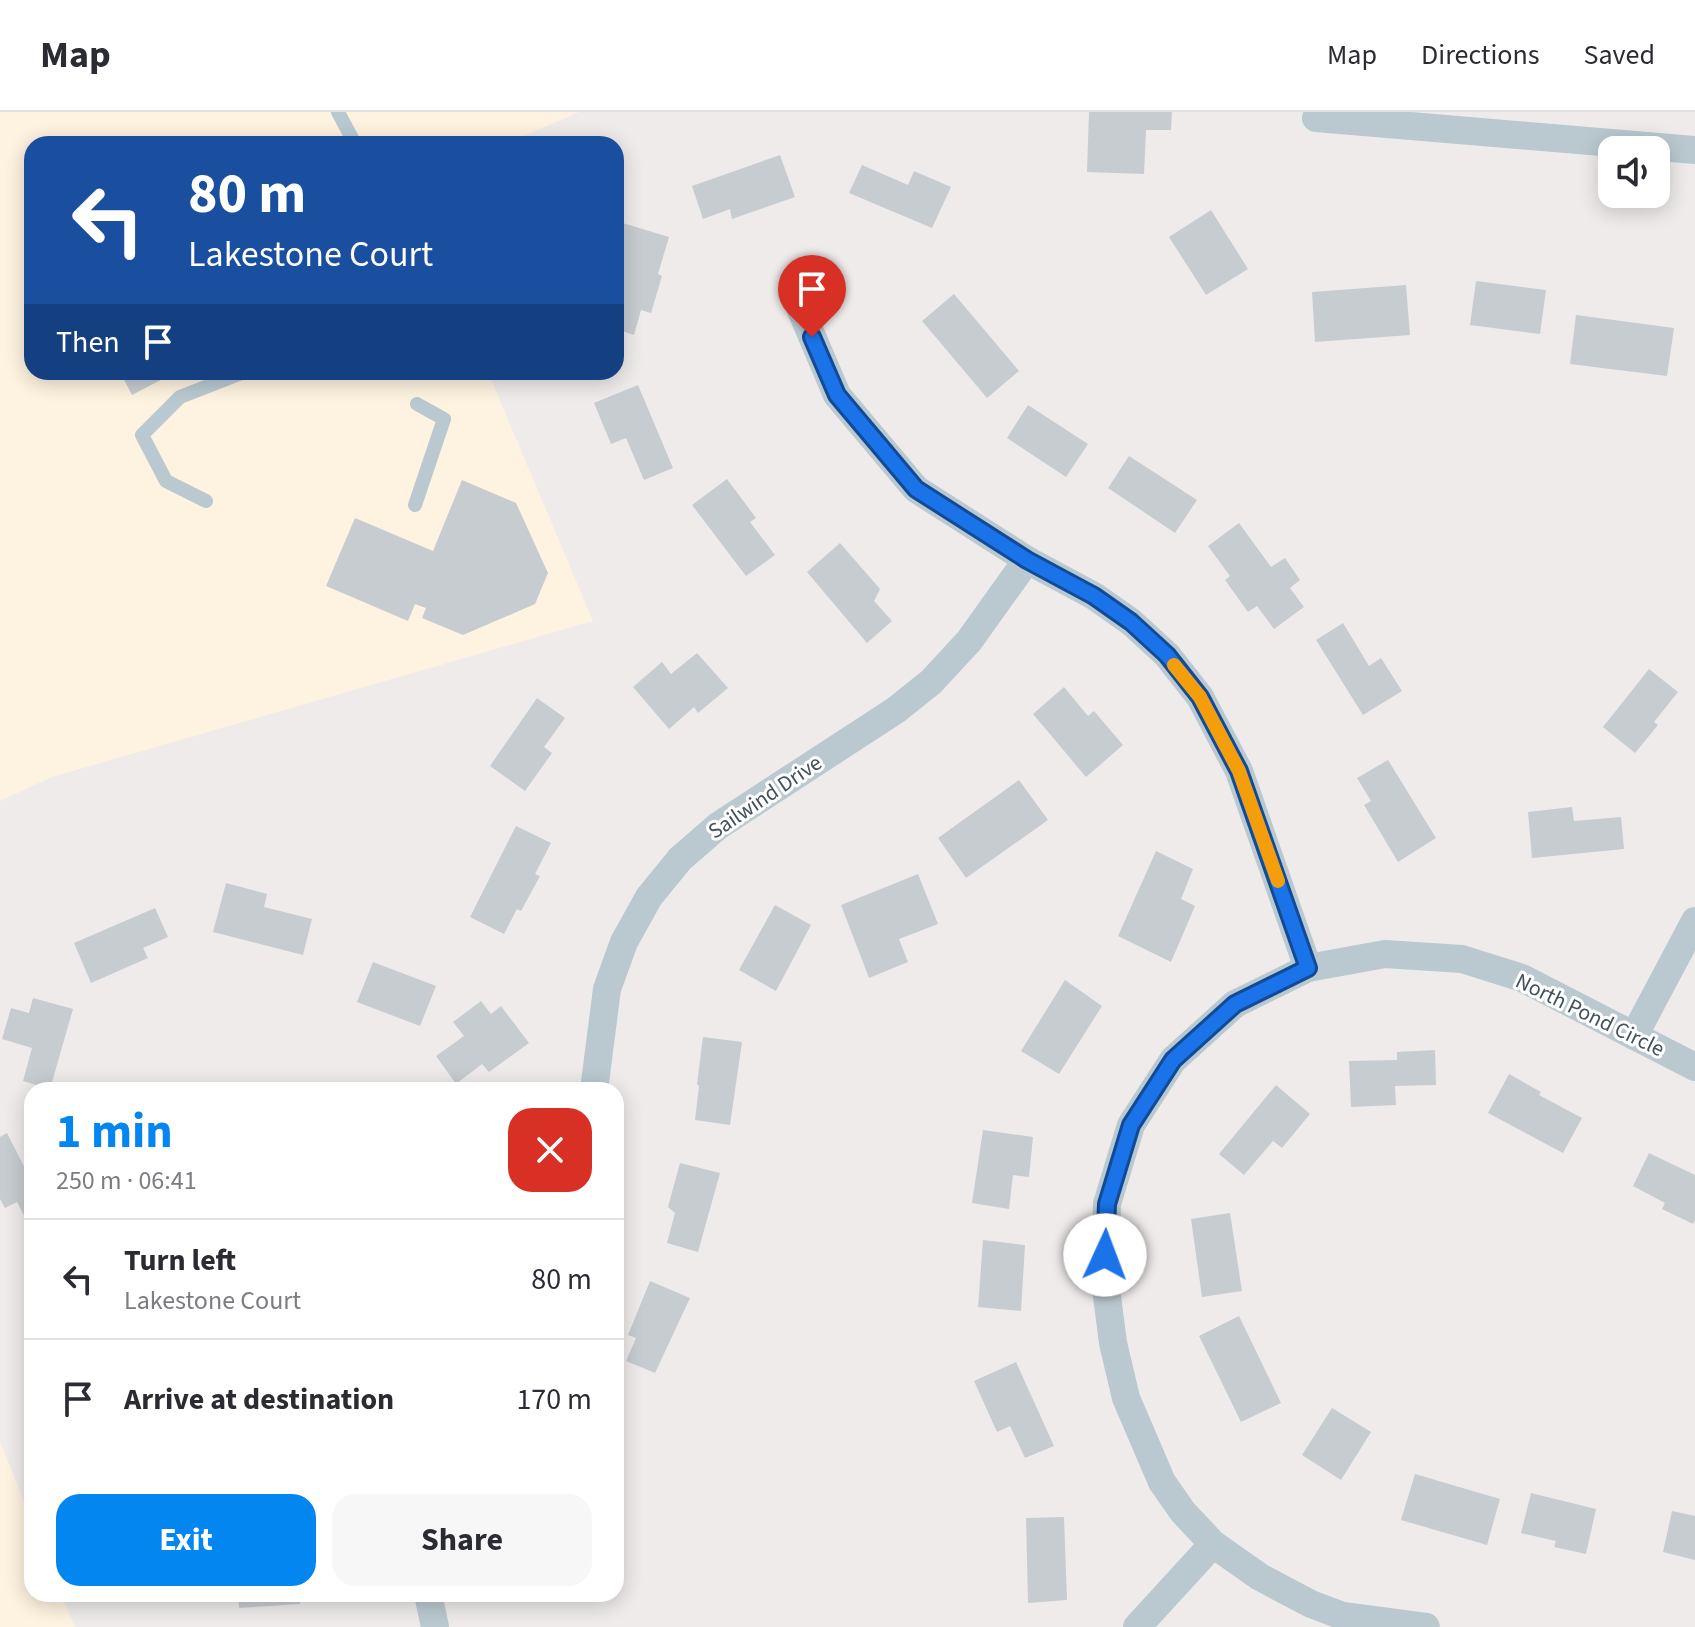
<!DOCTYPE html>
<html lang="en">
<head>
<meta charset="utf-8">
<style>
  :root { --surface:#fff; --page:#f7f7f7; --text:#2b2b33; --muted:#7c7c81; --line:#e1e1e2; --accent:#0486f0 }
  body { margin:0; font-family:"Source Sans 3",sans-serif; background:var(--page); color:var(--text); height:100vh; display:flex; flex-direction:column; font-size:30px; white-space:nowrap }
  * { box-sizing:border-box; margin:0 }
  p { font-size:26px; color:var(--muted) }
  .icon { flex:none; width:44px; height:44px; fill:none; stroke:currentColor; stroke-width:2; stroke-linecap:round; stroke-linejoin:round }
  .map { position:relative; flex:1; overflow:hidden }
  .details { position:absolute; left:24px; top:970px; width:600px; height:520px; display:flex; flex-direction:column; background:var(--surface); border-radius:24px; box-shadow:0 4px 20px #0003 }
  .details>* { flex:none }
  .top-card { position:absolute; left:24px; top:24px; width:600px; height:244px; border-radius:24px; box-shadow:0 4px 20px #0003; background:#1a4fa0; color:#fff; overflow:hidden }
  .tools { position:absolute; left:1598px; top:24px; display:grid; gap:16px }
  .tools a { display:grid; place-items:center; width:72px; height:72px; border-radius:16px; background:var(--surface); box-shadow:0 4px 20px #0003; font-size:40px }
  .pin { position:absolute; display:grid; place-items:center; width:68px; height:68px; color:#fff; margin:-82px -34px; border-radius:50% 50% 50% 0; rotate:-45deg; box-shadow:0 0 8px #0007 }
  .pin .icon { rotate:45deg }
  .me { position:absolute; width:88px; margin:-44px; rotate:2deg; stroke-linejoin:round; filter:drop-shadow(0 0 6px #0008) }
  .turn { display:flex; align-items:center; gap:28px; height:168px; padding:0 32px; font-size:36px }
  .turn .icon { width:104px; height:104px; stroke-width:2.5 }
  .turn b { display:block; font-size:56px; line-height:68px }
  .then { display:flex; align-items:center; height:76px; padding:0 32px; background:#0003; gap:16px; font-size:30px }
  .round { display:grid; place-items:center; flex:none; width:84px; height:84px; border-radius:24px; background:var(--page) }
  .summary { display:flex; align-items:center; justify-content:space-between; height:136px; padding:0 32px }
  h1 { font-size:48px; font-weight:700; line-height:60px; color:var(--accent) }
  .button { display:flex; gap:16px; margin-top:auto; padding:16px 32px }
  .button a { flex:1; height:92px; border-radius:24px; background:var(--accent); color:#fff; font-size:32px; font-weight:700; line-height:92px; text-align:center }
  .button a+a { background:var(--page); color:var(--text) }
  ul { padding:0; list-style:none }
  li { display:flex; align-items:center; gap:24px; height:120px; padding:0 32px; border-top:2px solid var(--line) }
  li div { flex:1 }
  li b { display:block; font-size:30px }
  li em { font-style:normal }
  header { display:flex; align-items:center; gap:48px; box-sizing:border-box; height:112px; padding:0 40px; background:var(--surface); border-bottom:2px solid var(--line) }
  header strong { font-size:38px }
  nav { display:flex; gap:44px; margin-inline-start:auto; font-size:28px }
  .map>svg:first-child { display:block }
  .commercial { fill:#fef2e0 }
  .building { fill:#c7ccd1 }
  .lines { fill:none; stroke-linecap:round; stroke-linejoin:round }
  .lane { stroke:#bac9d0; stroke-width:14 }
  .street { stroke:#bac9d0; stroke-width:28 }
  .route-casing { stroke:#114b97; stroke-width:20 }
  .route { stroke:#1a73e8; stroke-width:14 }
  .slow { stroke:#f59e0b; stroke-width:14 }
  .labels { text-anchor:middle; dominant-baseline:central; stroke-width:6; stroke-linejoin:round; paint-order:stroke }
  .street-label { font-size:22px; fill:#42525b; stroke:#fff }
</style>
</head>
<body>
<header>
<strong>Map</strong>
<nav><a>Map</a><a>Directions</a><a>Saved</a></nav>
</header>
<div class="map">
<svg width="1695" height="1515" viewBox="0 0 1695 1515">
  <rect width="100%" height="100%" fill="#efebeb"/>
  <!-- commercial -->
  <g class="commercial">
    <polygon points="0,0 579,0 506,32 32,32 32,260 488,260 593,509 52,665 0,689"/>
    <polygon points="0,1329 32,1409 32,1482 61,1482 75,1515 0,1515"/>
  </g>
  <!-- building -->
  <g class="building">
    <polygon points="1089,0 1172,0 1171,18 1146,18 1144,62 1087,60"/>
    <polygon points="780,43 795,85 732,107 730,97 703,107 692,74"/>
    <polygon points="862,53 908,73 914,59 951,75 932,116 849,81"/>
    <polygon points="1211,98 1248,157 1206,183 1169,125"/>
    <polygon points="616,109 669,125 658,162 662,164 651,201 641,198 634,223 616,217 616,157 621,141 616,140"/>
    <polygon points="1476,169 1546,178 1540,222 1470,213"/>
    <polygon points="1406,173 1410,223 1315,230 1312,180"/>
    <polygon points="954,182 1019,259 987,286 922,209"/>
    <polygon points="1576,203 1674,216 1667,264 1570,252"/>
    <polygon points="120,260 176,260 132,283"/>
    <polygon points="638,273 673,356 644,368 626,326 611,332 594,291"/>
    <polygon points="1028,293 1088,332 1066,365 1007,326"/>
    <polygon points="1129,344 1197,388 1175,421 1108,376"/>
    <polygon points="727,367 756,406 750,410 775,443 746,464 692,393"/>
    <polygon points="462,368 516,391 548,461 535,492 463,523 422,506 426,496 415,492 408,509 326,474 355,406 433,439"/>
    <polygon points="1239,411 1271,455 1285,446 1300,468 1290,476 1304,495 1274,517 1257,494 1248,500 1225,468 1230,464 1208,434"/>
    <polygon points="840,431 880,477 874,489 892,509 867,531 807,460"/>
    <polygon points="1343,511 1369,554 1381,546 1402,579 1363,603 1316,528"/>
    <polygon points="697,541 728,576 698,601 694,595 669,617 633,575 662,550 671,562"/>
    <polygon points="1649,557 1678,580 1654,610 1658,613 1635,641 1603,615"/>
    <polygon points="1064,575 1088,604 1094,599 1123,633 1086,665 1033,602"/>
    <polygon points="537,586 565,606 544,635 552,641 525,679 490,654"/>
    <polygon points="1388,648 1436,726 1398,750 1364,693 1371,689 1357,666"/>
    <polygon points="1019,668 1048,708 966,766 938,726"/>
    <polygon points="1572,695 1574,709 1621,705 1624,737 1532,746 1528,700"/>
    <polygon points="516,714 551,731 535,762 540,764 521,799 517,797 504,822 470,805"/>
    <polygon points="1156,739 1193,757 1181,787 1195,794 1171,850 1118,824"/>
    <polygon points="918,762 938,812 899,827 908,850 869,866 841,793"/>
    <polygon points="226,771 267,782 264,795 312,807 303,843 213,820"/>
    <polygon points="775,793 811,813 776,879 739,858"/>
    <polygon points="155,796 168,825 143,836 148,846 91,871 74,831"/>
    <polygon points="373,850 436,874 420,914 357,890"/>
    <polygon points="1065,868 1102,894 1059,962 1021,939"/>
    <polygon points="33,886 73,897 50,977 23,969 32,936 2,927 11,896 29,901"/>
    <polygon points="481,889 491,902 501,894 529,931 489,960 482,952 456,972 436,944 464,924 453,910"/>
    <polygon points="703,925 742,930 730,1013 695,1008 699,974 697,972"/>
    <polygon points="1435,938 1436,973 1395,974 1396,993 1351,995 1349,949 1397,948 1397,940"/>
    <polygon points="1509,962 1541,980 1539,983 1582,1006 1563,1041 1488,1001"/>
    <polygon points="1276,973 1310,1002 1282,1036 1273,1029 1244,1063 1219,1042"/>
    <polygon points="983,1018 1033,1025 1029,1065 1013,1063 1009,1097 972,1091"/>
    <polygon points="7,1021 32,1070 32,1119 17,1090 5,1096 0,1087 0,1025"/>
    <polygon points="1649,1041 1695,1063 1695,1108 1693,1112 1662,1097 1665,1091 1633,1074"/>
    <polygon points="680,1051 720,1061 698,1140 667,1131 675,1101 668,1095"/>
    <polygon points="1230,1101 1242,1179 1202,1185 1191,1107"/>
    <polygon points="983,1128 1025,1133 1021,1199 978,1195"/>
    <polygon points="650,1169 690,1186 655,1261 626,1249 636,1226 628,1223"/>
    <polygon points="1239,1204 1281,1291 1241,1310 1199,1224"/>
    <polygon points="1016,1250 1054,1334 1025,1346 1010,1314 997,1320 974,1269"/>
    <polygon points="1332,1296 1371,1320 1341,1368 1302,1343"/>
    <polygon points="1415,1362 1500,1387 1487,1433 1401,1408"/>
    <polygon points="1531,1381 1596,1397 1586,1442 1554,1435 1556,1429 1521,1421"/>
    <polygon points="1672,1399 1695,1404 1695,1448 1663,1440"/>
    <polygon points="1064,1405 1067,1488 1028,1491 1026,1406"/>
    <polygon points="238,1482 300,1482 300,1492 239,1496"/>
    <rect x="522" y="1482" width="43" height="6"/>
  </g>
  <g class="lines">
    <!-- lane -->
    <g class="lane">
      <polyline points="338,0 355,32"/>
      <polyline points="206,389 166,369 142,323 180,285 244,260"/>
      <polyline points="415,393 444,307 417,292"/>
    </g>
    <!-- street -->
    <g class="street">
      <polyline points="1316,6 1695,38"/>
      <polyline points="800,196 837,283 916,377 1027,448 1094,484 1131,510 1167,543 1200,585 1239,659 1308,856"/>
      <polyline points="1634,924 1695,809"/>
      <polyline points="594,978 607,877 624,830 649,785 680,747 718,714 896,598 931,570 969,529 1027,448"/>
      <polyline points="428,1482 435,1515"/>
      <polyline points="1137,1515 1213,1432"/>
      <polyline points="1426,1515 1343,1504 1311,1492 1260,1465 1213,1432 1183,1400 1162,1370 1126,1286 1113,1231 1105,1169 1107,1092 1131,1013 1173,948 1235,892 1308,856 1385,842 1462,847 1522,866 1695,955"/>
    </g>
  </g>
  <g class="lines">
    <defs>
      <polyline id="route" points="812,225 837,283 916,377 1027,448 1094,484 1131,510 1167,543 1200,585 1239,659 1308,856 1235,892 1173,948 1131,1013 1107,1092 1105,1143"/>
    </defs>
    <!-- route casing -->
    <use href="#route" class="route-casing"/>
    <!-- route -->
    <use href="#route" class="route"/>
    <!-- slow -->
    <polyline class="slow" points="1174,553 1200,585 1239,659 1278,769"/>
  </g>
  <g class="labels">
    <!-- street labels -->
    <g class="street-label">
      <text transform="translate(765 685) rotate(-34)">Sailwind Drive</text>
      <text transform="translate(1590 903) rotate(26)">North Pond Circle</text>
    </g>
  </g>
</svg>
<div class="tools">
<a><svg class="icon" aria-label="sound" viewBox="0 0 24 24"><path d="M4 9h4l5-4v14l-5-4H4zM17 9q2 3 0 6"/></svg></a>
</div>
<div class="pin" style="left:812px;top:225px;background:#d93025"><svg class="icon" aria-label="arrive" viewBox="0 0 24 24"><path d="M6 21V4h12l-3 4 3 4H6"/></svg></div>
<svg class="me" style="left:1105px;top:1143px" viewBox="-20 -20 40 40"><circle r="19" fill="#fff"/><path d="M0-13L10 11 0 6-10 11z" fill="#1a73e8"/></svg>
<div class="top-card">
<div class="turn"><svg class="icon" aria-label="left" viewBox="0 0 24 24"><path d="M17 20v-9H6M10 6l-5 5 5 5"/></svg><div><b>80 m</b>Lakestone Court</div></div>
<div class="then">Then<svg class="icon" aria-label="arrive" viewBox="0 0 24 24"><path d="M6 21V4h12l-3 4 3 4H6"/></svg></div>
</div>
<section class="details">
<div class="summary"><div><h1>1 min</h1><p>250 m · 06:41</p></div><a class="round" style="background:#d93025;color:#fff"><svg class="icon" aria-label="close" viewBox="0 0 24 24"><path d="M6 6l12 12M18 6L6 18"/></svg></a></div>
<ul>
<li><svg class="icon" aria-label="left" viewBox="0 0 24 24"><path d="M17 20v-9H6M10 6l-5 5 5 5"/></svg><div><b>Turn left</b><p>Lakestone Court</p></div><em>80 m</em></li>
<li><svg class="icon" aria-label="arrive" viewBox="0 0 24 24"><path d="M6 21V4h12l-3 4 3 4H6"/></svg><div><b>Arrive at destination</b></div><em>170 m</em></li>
</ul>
<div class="button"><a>Exit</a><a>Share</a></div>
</section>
</div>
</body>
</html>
